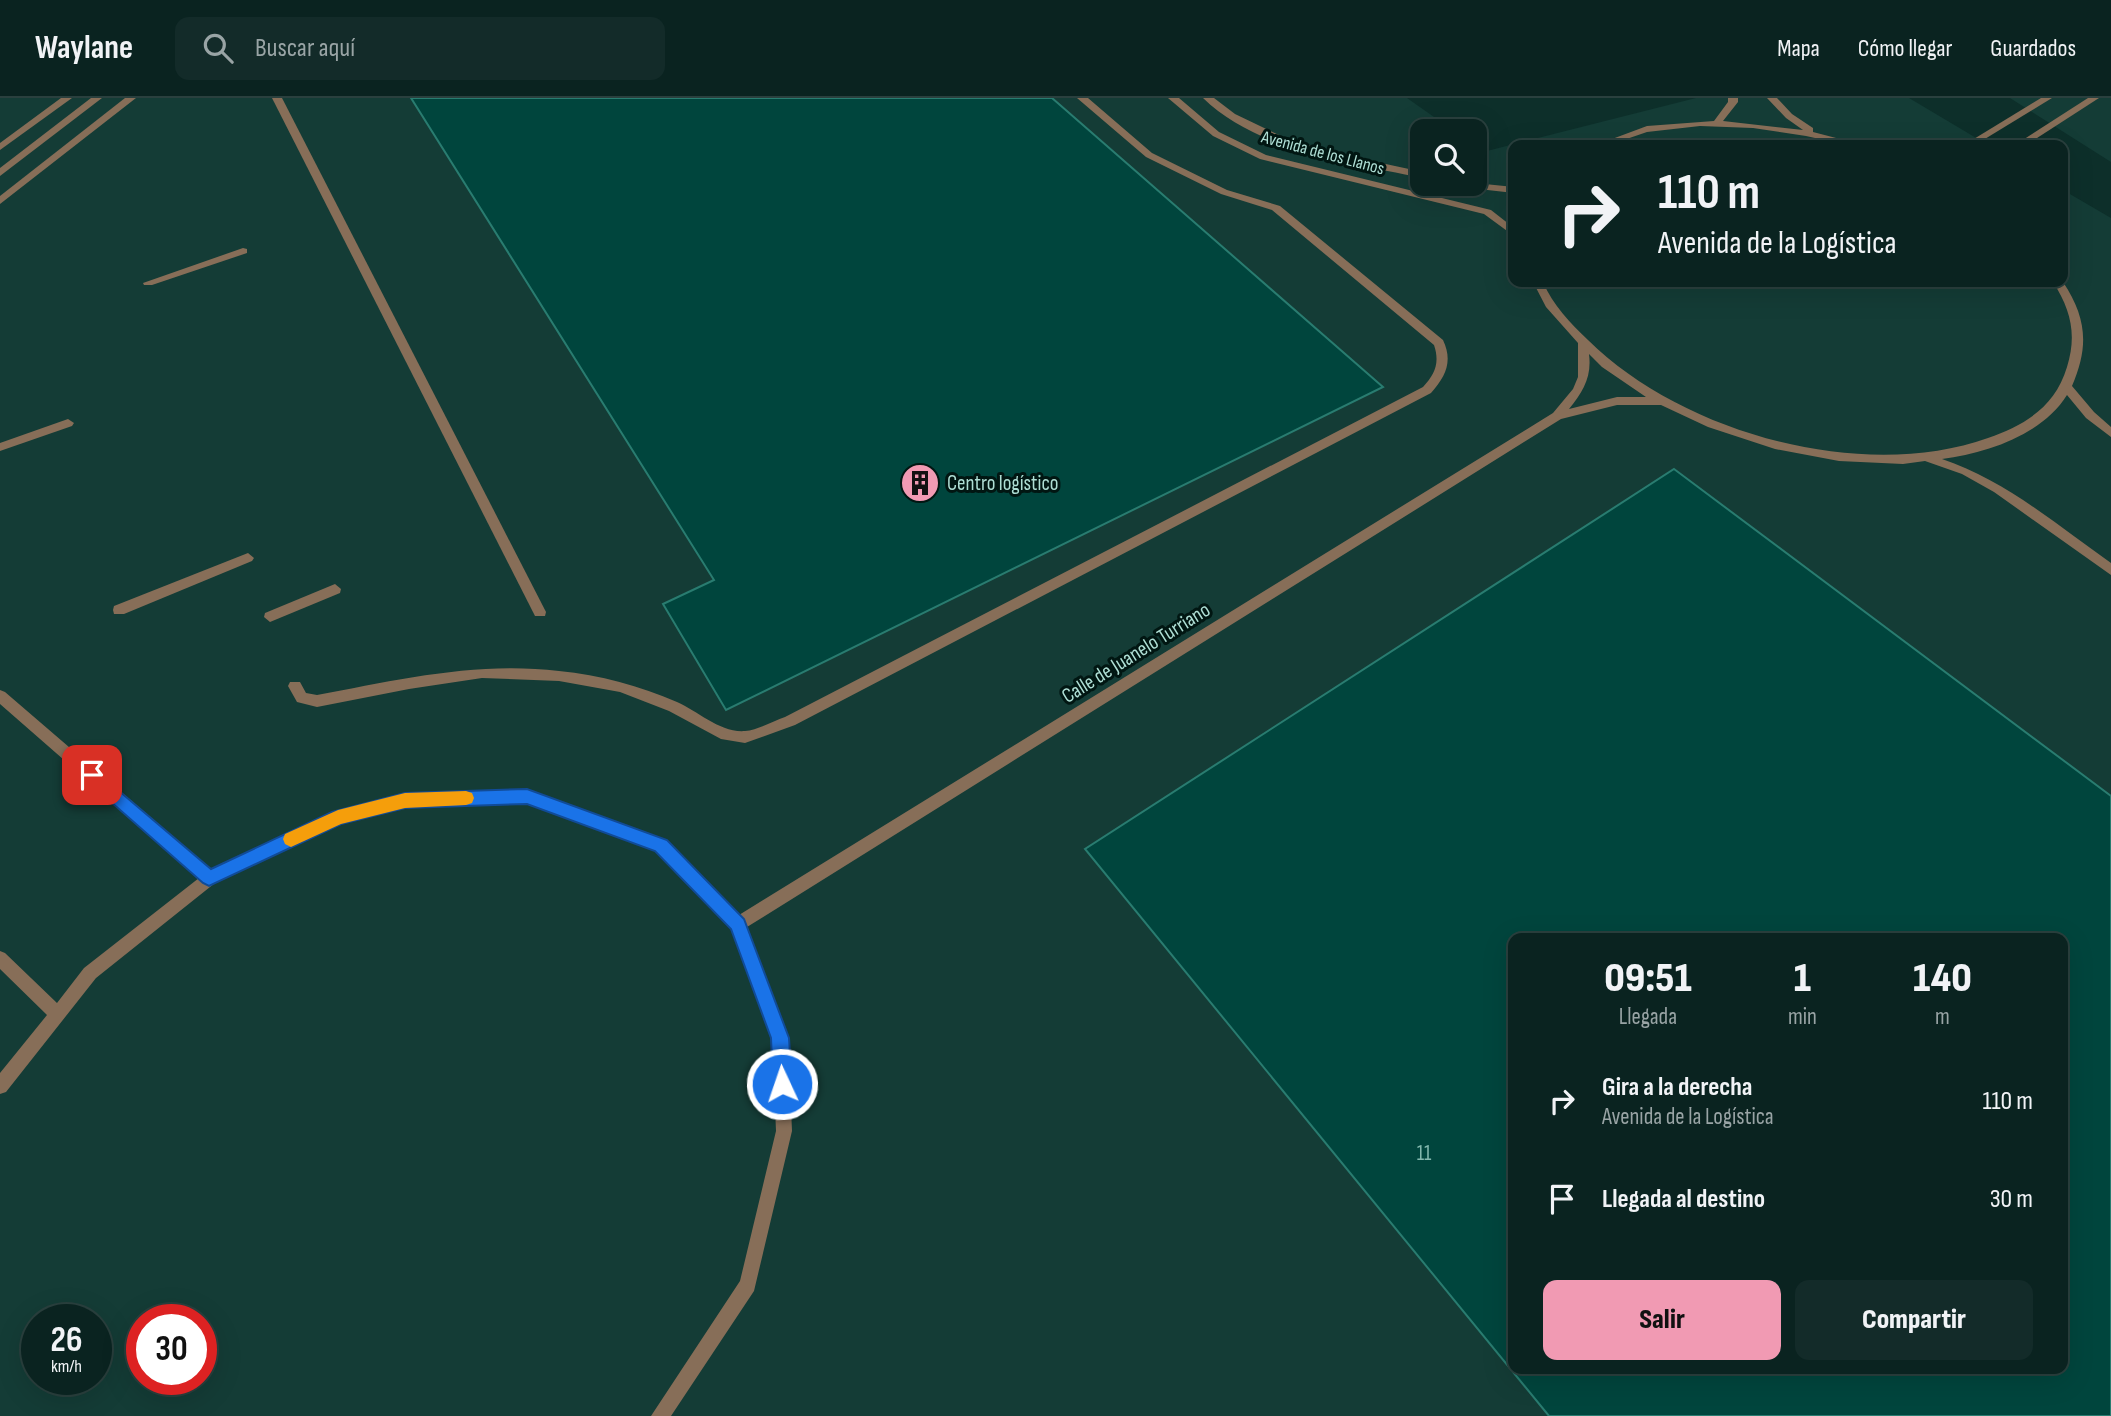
<!DOCTYPE html>
<html lang="es">
<head>
<meta charset="utf-8">
<style>
  :root { --surface:#0a2320; --page:#132b29; --text:#f1f3f6; --muted:#99a4a5; --line:#2a403e; --accent:#f19ab3 }
  body { margin:0; font-family:"Sofia Sans Condensed",sans-serif; background:var(--page); color:var(--text); height:100vh; display:flex; flex-direction:column; font-size:26px; white-space:nowrap }
  * { box-sizing:border-box; margin:0 }
  p { font-size:23px; color:var(--muted) }
  .icon { flex:none; width:38px; height:38px; fill:none; stroke:currentColor; stroke-width:2; stroke-linecap:round; stroke-linejoin:round }
  .map { position:relative; flex:1; overflow:hidden }
  .drawer { position:absolute; left:1508px; top:835px; width:560px; height:441px; display:flex; flex-direction:column; background:var(--surface); border-radius:14px; box-shadow:0 7px 28px #0002,0 0 0 2px var(--line) }
  .drawer>* { flex:none }
  .hud { position:absolute; left:1508px; top:42px; width:560px; height:147px; border-radius:14px; box-shadow:0 7px 28px #0002,0 0 0 2px var(--line); background:#0a2320; color:var(--text); overflow:hidden }
  .tools { position:absolute; left:1410px; top:21px; display:grid; gap:14px }
  .tools a { display:grid; place-items:center; width:77px; height:77px; border-radius:14px; background:var(--surface); box-shadow:0 7px 28px #0002,0 0 0 2px var(--line); font-size:35px }
  .speed { position:absolute; left:21px; top:1206px; display:flex; gap:14px; font-size:35px; font-weight:700; text-align:center }
  .speed>* { display:grid; place-content:center; width:91px; height:91px; border-radius:50%; background:var(--surface); box-shadow:0 7px 28px #0002,0 0 0 2px var(--line); line-height:1 }
  .speed small { font-size:18px; font-weight:400 }
  .speed .limit { border:10px solid #d22; background:#fff; color:#111 }
  .pin { position:absolute; display:grid; place-items:center; width:60px; height:60px; color:#fff; margin:-30px; border-radius:14px; box-shadow:0 4px 10px #0006 }
  .me { position:absolute; width:77px; margin:-38px; rotate:357deg; stroke-linejoin:round; filter:drop-shadow(0 0 5px #0008) }
  .turn { display:flex; align-items:center; gap:24px; height:147px; padding:0 35px; font-size:32px }
  .turn .icon { width:91px; height:91px; stroke-width:2.5 }
  .turn b { display:block; font-size:49px; line-height:60px }
  .eta { display:flex; justify-content:space-evenly; align-items:center; height:119px; text-align:center }
  .eta b { font-size:42px; font-weight:800; line-height:49px }
  .cta { display:flex; gap:14px; margin-top:auto; padding:14px 35px }
  .cta a { flex:1; height:80px; border-radius:14px; background:var(--accent); color:#111; font-size:28px; font-weight:800; line-height:80px; text-align:center }
  .cta a+a { background:var(--page); color:var(--text) }
  ul { padding:0; list-style:none }
  li { display:flex; align-items:center; gap:21px; height:98px; padding:0 35px }
  li div { flex:1 }
  li b { display:block; font-size:26px }
  li em { font-style:normal }
  header { display:flex; align-items:center; gap:42px; box-sizing:border-box; height:98px; padding:0 35px; background:var(--surface); border-bottom:2px solid var(--line) }
  header strong { font-size:33px }
  nav { display:flex; gap:38px; margin-inline-start:auto; font-size:24px }
  .search { width:490px; height:63px; background:var(--page); display:flex; align-items:center; gap:18px; box-sizing:border-box; padding:0 24px; border-radius:14px; color:var(--muted); font-size:26px }
  .map>svg:first-child { display:block }
  .built { fill:#143c36; fill-rule:evenodd }
  .building { fill:#00453d; stroke:#297c70; stroke-width:2; fill-rule:evenodd }
  .lines { fill:none; stroke-linecap:round; stroke-linejoin:round }
  .service { fill:#876e58; fill-rule:evenodd }
  .minor { fill:#876e58; fill-rule:evenodd }
  .route { fill:#1a73e8; stroke:#114b97; stroke-width:2 }
  .slow { fill:#f59e0b }
  .labels { text-anchor:middle; dominant-baseline:central; stroke-width:6; stroke-linejoin:round; paint-order:stroke }
  .far-street-label { font-size:18px; fill:#aeded4; stroke:#011612 }
  .poi-label { font-size:21px; fill:#aeded4; stroke:#011612; text-anchor:start }
  .street-label { font-size:21px; fill:#aeded4; stroke:#011612 }
  .near-number-label { font-size:21px; fill:#82b8ae }
</style>
</head>
<body>
<header>
<strong>Waylane</strong>
<div class="search"><svg class="icon" aria-label="search" viewBox="0 0 24 24"><circle cx="10" cy="10" r="6"/><path d="M15 15l6 6"/></svg>Buscar aquí</div>
<nav><a>Mapa</a><a>Cómo llegar</a><a>Guardados</a></nav>
</header>
<div class="map">
<svg width="2111" height="1318" viewBox="0 0 2111 1318">
  <rect width="100%" height="100%" fill="#0d2f2a"/>
  <!-- built -->
  <g class="built">
    <path d="M0 0H1407L1454 33H1423V86H1475V48L1483 54 1696 0H1909L1988 47H1514V184H2063V92L2111 120V1318H0ZM1514 840H2063V1270H1514ZM37 1222H96V1281H37ZM142 1222H201V1281H142Z"/>
    <polygon points="2010,0 2111,0 2111,64"/>
  </g>
  <!-- building -->
  <g class="building">
    <polygon points="411,0 1052,0 1383,289 726,612 663,506 714,482"/>
    <path d="M1674 371 2111 698V1318H1549L1085 751ZM1514 840H2063V1270H1514Z"/>
  </g>
  <g class="lines">
    <!-- service -->
    <g class="service">
      <polygon points="61,0 72,0 0,52 0,45"/>
      <polygon points="272,0 282,0 546,514 545,518 535,518"/>
      <path d="M1077 0H1088L1152 55 1227 92 1280 108 1443 242C1453 263 1446 278 1431 295L795 627 745 645 721 641 669 613 620 594 559 583 482 580 409 591 317 609 297 604 288 588 290 584H300L306 595 317 597C397 582 477 563 559 573 600 577 640 588 677 604 698 613 720 635 745 633 758 632 773 623 785 619L1423 289C1435 276 1440 265 1434 247L1272 112 1221 96 1146 59Z"/>
      <polygon points="243,150 247,151 247,155 152,187 144,187 143,185"/>
      <polygon points="68,321 74,325 72,328 0,353 0,345"/>
      <polygon points="248,455 254,460 252,463 124,516 114,516 113,512 114,508"/>
      <polygon points="335,486 341,491 340,495 270,524 264,519 265,515"/>
    </g>
    <!-- minor -->
    <g class="minor">
      <polygon points="91,0 102,0 0,78 0,70"/>
      <polygon points="125,0 136,0 0,106 0,98"/>
      <polygon points="1168,0 1179,0 1219,34 1266,57 1491,112 1514,130 1514,138 1484,116 1260,61 1213,38"/>
      <path d="M1203 0H1214L1235 16 1287 41 1339 56 1423 74V80C1352 65 1257 53 1203 0Z"/>
      <polygon points="1728,0 1738,0 1738,4 1723,23 1803,32 1786,20 1767,0 1777,0 1792,16 1813,30 1813,34 1863,47 1847,47 1806,38 1753,30 1700,28 1647,34 1609,47 1596,47 1647,28 1714,23 1728,4"/>
      <polygon points="2041,0 2052,0 1975,47 1964,47"/>
      <polygon points="2088,0 2099,0 2026,47 2015,47"/>
      <polygon points="1475,85 1514,89 1514,95 1461,89 1456,86"/>
      <path d="M1533 184H1543C1553 207 1570 225 1588 242 1682 335 1862 385 1988 340 2025 327 2055 309 2067 269 2077 237 2071 212 2053 184H2063C2087 220 2089 249 2072 288L2094 314 2111 329V339L2086 320 2067 297C2042 337 1987 355 1942 361 2005 382 2057 427 2111 465V477L1994 394 1962 376 1925 363 1903 366 1839 363 1775 351 1708 329 1661 307H1617L1561 321 747 829 788 940 792 1033 754 1193 671 1318H651L740 1183 776 1033 772 940 732 830 656 752 527 704 405 708 341 725 215 785 96 880 6 994 0 996V975L47 917 0 871V853L5 855 57 905 84 870 199 780 0 606V592L5 594 212 772 338 713 405 696 527 692 666 742 739 817 1553 315 1573 291 1578 279V245L1546 209ZM1589 256 1602 269 1646 299H1617L1569 311C1583 294 1592 279 1589 256Z"/>
    </g>
  </g>
  <!-- route -->
  <polygon class="route" points="92,670 211,771 332,714 405,695 527,691 667,742 744,821 789,940 792,986 789,993 782,996 776,993 773,986 771,940 731,831 655,753 527,706 405,710 341,726 209,788 203,785 86,682 84,677 86,673"/>
  <!-- slow -->
  <polygon class="slow" points="466,693 472,695 474,700 472,705 466,707 405,710 341,726 291,749 285,746 283,741 285,736 338,712 405,695"/>
  <!-- icons -->
  <defs>
    <symbol id="building-disc" viewBox="-11 -11 22 22"><circle r="9.5" fill="#f19ab3" stroke="#011612"/><path d="M-4-6H4V6H1V3H-1V6H-4ZM-2.5-4.3h1.7v1.8h-1.7ZM.8-4.3h1.7v1.8H.8ZM-2.5-1h1.7V.8h-1.7ZM.8-1h1.7V.8H.8Z" fill="#111"/></symbol>
  </defs>
  <g fill-rule="evenodd">
    <use href="#building-disc" x="898" y="363" width="44" height="44"/>
  </g>
  <g class="labels">
    <!-- far-street labels -->
    <g class="far-street-label">
      <text transform="translate(1323 55) rotate(15)">Avenida de los Llanos</text>
    </g>
    <!-- poi labels -->
    <g class="poi-label">
      <text x="947" y="385">Centro logístico</text>
    </g>
    <!-- street labels -->
    <g class="street-label">
      <text transform="translate(1136 555) rotate(-32)">Calle de Juanelo Turriano</text>
    </g>
    <!-- near-number labels -->
    <g class="near-number-label">
      <text x="1424" y="1055">11</text>
    </g>
  </g>
</svg>
<div class="tools">
<a><svg class="icon" aria-label="search" viewBox="0 0 24 24"><circle cx="10" cy="10" r="6"/><path d="M15 15l6 6"/></svg></a>
</div>
<div class="speed"><div>26<small>km/h</small></div><div class="limit">30</div></div>
<div class="pin" style="left:92px;top:677px;background:#d93025"><svg class="icon" aria-label="arrive" viewBox="0 0 24 24"><path d="M6 21V4h12l-3 4 3 4H6"/></svg></div>
<svg class="me" style="left:782px;top:986px" viewBox="-20 -20 40 40"><circle r="17" fill="#1a73e8" stroke="#fff" stroke-width="3"/><path d="M0-11L8 9 0 5-8 9z" fill="#fff"/></svg>
<div class="hud">
<div class="turn"><svg class="icon" aria-label="right" viewBox="0 0 24 24"><path d="M7 20v-9h11M14 6l5 5-5 5"/></svg><div><b>110 m</b>Avenida de la Logística</div></div>
</div>
<section class="drawer">
<div class="eta">
<div><b>09:51</b><p>Llegada</p></div>
<div><b>1</b><p>min</p></div>
<div><b>140</b><p>m</p></div>
</div>
<ul>
<li><svg class="icon" aria-label="right" viewBox="0 0 24 24"><path d="M7 20v-9h11M14 6l5 5-5 5"/></svg><div><b>Gira a la derecha</b><p>Avenida de la Logística</p></div><em>110 m</em></li>
<li><svg class="icon" aria-label="arrive" viewBox="0 0 24 24"><path d="M6 21V4h12l-3 4 3 4H6"/></svg><div><b>Llegada al destino</b></div><em>30 m</em></li>
</ul>
<div class="cta"><a>Salir</a><a>Compartir</a></div>
</section>
</div>
</body>
</html>
